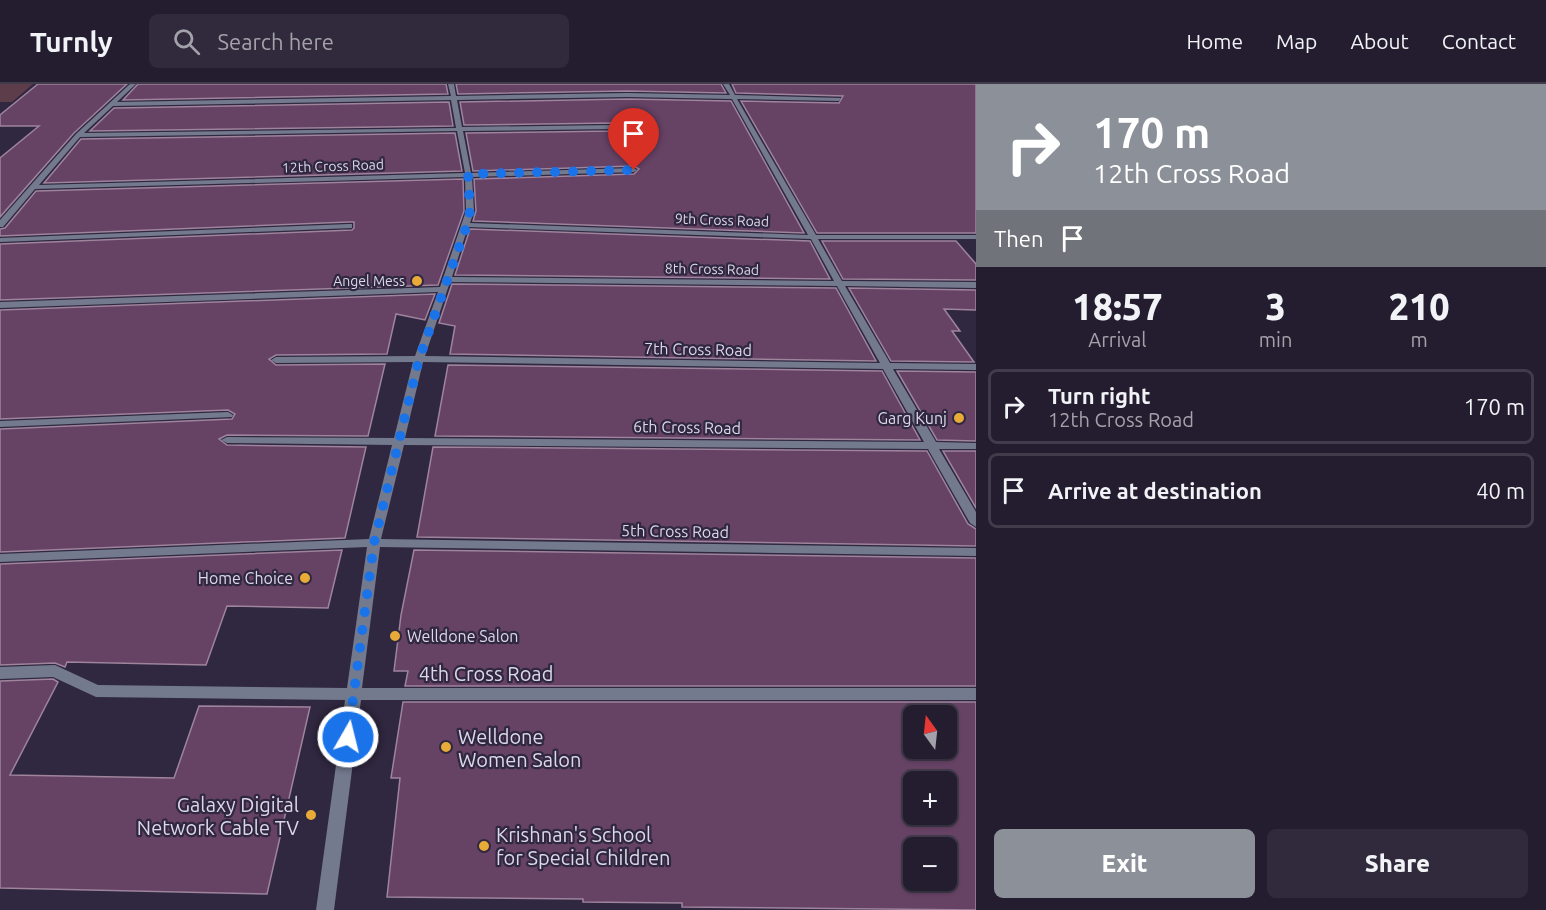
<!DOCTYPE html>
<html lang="en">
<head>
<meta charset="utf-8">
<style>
  :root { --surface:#241d30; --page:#302a3c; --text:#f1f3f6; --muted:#a3a2ab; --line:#413b4c; --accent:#8c9099 }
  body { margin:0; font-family:Ubuntu,sans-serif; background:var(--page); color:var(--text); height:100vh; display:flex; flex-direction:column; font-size:22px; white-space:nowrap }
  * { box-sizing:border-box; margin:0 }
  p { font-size:20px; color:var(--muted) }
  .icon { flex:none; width:33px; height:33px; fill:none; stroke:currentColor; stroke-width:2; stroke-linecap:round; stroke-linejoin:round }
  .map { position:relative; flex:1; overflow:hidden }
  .side { display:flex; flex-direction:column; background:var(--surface); width:570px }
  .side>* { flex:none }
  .guide { background:#8c9099; color:#fff; overflow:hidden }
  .needle { width:39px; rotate:345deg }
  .fabs { position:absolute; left:903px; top:621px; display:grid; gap:12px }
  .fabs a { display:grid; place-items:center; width:54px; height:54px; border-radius:9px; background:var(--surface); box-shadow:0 2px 4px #0004,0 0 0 2px var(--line); font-size:30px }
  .pin { position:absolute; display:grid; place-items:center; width:51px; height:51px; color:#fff; margin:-62px -26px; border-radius:50% 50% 50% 0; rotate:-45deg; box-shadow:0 0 6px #0007 }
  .pin .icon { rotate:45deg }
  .me { position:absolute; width:66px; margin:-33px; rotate:8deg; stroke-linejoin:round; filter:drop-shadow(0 0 4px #0008) }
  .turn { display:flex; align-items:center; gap:21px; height:126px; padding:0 18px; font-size:27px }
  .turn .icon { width:78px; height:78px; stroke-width:2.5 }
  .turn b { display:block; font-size:42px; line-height:51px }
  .then { display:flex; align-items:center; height:57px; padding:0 18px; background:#0003; gap:12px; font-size:22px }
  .eta { display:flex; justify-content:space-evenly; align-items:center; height:102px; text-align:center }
  .eta b { font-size:36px; font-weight:800; line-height:42px }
  .action { display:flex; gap:12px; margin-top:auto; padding:12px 18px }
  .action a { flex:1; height:69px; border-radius:9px; background:var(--accent); color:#fff; font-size:24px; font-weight:800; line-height:69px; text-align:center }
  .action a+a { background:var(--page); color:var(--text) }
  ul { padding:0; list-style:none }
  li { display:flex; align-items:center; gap:18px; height:75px; margin:0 12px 9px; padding:0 6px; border:3px solid var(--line); border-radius:9px }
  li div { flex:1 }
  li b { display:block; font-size:22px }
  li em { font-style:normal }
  header { display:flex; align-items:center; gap:36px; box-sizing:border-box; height:84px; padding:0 30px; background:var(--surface); border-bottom:2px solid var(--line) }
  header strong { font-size:28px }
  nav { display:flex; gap:33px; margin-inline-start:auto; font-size:21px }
  .search { width:420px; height:54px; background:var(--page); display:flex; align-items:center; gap:15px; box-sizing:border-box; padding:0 21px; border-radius:9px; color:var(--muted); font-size:22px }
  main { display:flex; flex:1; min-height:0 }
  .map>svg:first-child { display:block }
  .green { fill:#5d3d49 }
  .building { fill:#664265; stroke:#9e849c; stroke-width:1.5; fill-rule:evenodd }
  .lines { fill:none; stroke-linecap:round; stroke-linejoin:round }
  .street { fill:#737a8e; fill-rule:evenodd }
  .route { stroke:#1a73e8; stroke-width:10; stroke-dasharray:0 18 }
  .poi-dot { fill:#e8ab37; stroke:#302740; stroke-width:2 }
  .labels { text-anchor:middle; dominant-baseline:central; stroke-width:4.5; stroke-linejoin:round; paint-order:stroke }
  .far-street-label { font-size:14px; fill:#ddd8e8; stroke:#302740 }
  .far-poi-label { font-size:14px; fill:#ddd8e8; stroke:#302740; text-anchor:end }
  .street-label { font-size:16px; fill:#ddd8e8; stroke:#302740 }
  .poi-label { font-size:16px; fill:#ddd8e8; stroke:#302740; text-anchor:end }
  .near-street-label { font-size:20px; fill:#ddd8e8; stroke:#302740 }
  .near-poi-label { font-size:20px; fill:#ddd8e8; stroke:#302740; text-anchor:start }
</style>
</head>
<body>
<header>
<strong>Turnly</strong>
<div class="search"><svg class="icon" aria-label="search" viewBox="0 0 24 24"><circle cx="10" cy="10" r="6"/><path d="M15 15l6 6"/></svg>Search here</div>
<nav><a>Home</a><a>Map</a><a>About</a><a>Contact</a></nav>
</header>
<main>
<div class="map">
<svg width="976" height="826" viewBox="0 0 976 826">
  <rect width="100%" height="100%" fill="#302740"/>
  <!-- green -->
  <polygon class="green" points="0,0 33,0 12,18 0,18"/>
  <!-- building -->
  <g class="building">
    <polygon points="38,0 127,0 74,49 0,133 0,74 39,42 0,42 0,31"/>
    <polygon points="138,0 446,0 448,10 123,16"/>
    <polygon points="456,0 721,0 726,9 627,7 458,10"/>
    <polygon points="732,0 976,0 976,149 817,149 741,17 839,19 843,12 736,9"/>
    <polygon points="627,15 731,17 804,149 473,137 476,127 474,95 634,90 639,85 634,82 473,87 466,49 614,47 619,42 614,39 464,41 460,18"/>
    <polygon points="449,18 453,42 90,47 114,24"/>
    <polygon points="455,49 462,87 44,99 81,55"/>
    <polygon points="463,95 464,127 438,201 0,216 0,160 352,146 354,144 354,138 349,138 0,152 0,145 5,144 36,107"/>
    <polygon points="470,145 810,157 830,195 455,191"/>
    <polygon points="822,157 956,157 976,180 976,196 843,195"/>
    <polygon points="452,200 836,204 876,277 450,270 455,242 439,239"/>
    <polygon points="849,204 976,206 976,226 944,225 960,247 952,247 974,278 891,277"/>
    <polygon points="435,210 425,236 396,230 387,270 276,271 269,275 276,281 385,280 368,352 227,351 219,355 227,361 366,363 345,454 0,468 0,345 232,335 235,330 228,326 0,335 0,226"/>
    <polygon points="448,281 882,287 920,356 435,352"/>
    <polygon points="897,287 976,288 976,357 937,356"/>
    <polygon points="433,363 927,367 968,440 976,445 976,462 417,453"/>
    <polygon points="943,367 976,367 976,424"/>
    <polygon points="342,466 328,524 227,522 206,581 67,578 65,583 55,579 0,581 0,480"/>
    <polygon points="414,466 976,474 976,602 405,602 408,587 394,587 401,531"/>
    <polygon points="53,595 58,598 10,691 174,694 199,622 310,623 267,810 0,804 0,597"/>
    <path d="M403 618H976V826L682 823V819L583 818V815L387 813 400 694H391ZM914 632H946V664H914ZM914 698H946V730H914ZM914 764H946V796H914Z"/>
  </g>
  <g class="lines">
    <!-- street -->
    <g class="street">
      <path d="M130 0H136L117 18 451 12 448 0H454L456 12 627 9 730 11 723 0H729L735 11 841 14 839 17 737 15 816 151H976V155H818L842 197 976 198V204L845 202 890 279 976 280V286L893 285 936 358 976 359V365H939L976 428V443L970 439 928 365 404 361 381 455 976 464V472L380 463 362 604H976V616H361L334 826H316L345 616 96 613 53 593 0 595V583L55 581 98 601 347 604 367 463 0 478V470L369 455 392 361 227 359 221 356 227 353 394 354 413 278 276 279 271 276 276 273 415 272 438 208 0 224V218L440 203 466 127 465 93 35 105 3 143H0V136L76 50ZM627 13 732 15 808 151 470 139 474 127 472 93 634 88 637 86 634 84 471 89 463 47 614 45 617 43 614 41 462 43 457 16ZM451 16 456 44 84 49 113 22ZM457 47 465 89 39 101 80 53ZM468 143 811 155 834 197 452 193ZM450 198 837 202 880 279 425 272ZM423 278 883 285 924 358 405 354Z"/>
      <polygon points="349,140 352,140 352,144 0,158 0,154"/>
      <polygon points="228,328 233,331 232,333 0,343 0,337"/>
    </g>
  </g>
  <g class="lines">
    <!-- route -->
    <polyline class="route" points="348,653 374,459 419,275 467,141 470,127 468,90 634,86"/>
  </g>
  <!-- markers -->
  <g class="poi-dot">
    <circle cx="417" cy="197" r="6"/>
    <circle cx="959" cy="334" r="6"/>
    <circle cx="305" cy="494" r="6"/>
    <circle cx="395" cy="552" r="6"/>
    <circle cx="446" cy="663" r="6"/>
    <circle cx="311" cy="731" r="6"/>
    <circle cx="484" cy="762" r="6"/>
  </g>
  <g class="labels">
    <!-- far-street labels -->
    <g class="far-street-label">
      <text transform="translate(333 82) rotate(-2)">12th Cross Road</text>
      <text transform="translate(722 136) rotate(2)">9th Cross Road</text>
      <text transform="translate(712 185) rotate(1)">8th Cross Road</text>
    </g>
    <!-- far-poi labels -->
    <g class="far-poi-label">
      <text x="405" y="197">Angel Mess</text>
    </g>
    <!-- street labels -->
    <g class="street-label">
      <text transform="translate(698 265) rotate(1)">7th Cross Road</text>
      <text transform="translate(687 343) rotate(1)">6th Cross Road</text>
      <text transform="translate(675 447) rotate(1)">5th Cross Road</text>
    </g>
    <!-- poi labels -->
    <g class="poi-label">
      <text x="947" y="334">Garg Kunj</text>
      <text x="293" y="494">Home Choice</text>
      <text x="407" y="552" text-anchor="start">Welldone Salon</text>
    </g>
    <!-- near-street labels -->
    <g class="near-street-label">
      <text x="486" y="589">4th Cross Road</text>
    </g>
    <!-- near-poi labels -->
    <g class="near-poi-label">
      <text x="458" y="652">Welldone<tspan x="458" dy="23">Women Salon</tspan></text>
      <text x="299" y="720" text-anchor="end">Galaxy Digital<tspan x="299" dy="23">Network Cable TV</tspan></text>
      <text x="496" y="750">Krishnan's School<tspan x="496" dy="23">for Special Children</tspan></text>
    </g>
  </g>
</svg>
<div class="fabs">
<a><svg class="needle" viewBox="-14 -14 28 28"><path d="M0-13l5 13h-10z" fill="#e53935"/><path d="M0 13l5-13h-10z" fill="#a3a2ab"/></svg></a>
<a>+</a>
<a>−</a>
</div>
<div class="pin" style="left:634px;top:86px;background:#d93025"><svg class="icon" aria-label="arrive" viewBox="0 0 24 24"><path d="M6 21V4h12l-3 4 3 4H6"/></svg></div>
<svg class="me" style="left:348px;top:653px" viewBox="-20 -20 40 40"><circle r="17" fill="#1a73e8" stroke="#fff" stroke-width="3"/><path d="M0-11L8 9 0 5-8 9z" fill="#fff"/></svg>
</div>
<section class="side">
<div class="guide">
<div class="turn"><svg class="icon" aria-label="right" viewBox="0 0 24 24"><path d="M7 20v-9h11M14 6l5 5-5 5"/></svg><div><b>170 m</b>12th Cross Road</div></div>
<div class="then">Then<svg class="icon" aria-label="arrive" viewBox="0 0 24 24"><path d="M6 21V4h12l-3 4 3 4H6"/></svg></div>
</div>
<div class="eta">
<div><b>18:57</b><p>Arrival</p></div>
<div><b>3</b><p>min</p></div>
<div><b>210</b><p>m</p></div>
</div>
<ul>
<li><svg class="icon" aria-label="right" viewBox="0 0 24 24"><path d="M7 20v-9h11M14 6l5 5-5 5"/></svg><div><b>Turn right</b><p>12th Cross Road</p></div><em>170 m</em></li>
<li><svg class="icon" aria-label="arrive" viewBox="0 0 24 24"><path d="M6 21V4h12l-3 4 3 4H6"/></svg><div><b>Arrive at destination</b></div><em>40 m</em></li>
</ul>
<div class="action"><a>Exit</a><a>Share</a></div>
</section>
</main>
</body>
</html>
